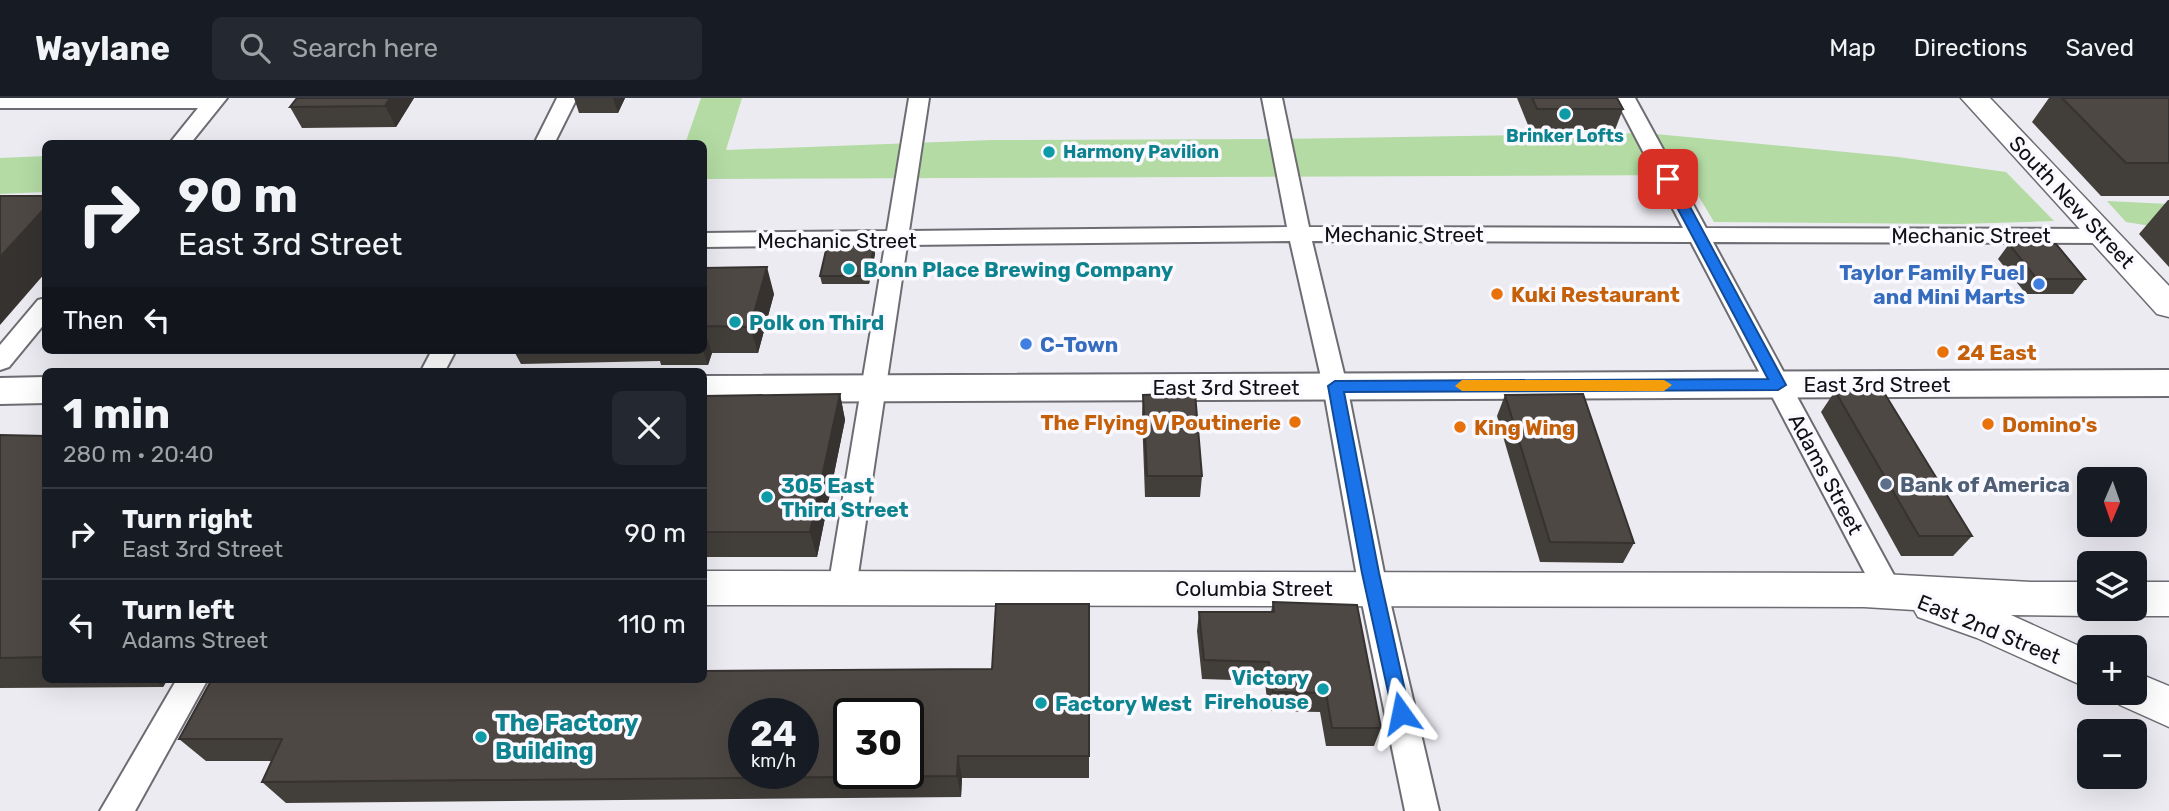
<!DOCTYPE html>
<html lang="en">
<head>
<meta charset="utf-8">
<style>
  :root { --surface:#171b24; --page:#242831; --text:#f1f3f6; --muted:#9ea1a6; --line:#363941 }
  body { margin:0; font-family:Rubik,sans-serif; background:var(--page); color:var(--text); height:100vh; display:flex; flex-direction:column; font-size:26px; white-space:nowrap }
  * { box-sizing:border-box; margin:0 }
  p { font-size:23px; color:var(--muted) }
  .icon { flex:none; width:38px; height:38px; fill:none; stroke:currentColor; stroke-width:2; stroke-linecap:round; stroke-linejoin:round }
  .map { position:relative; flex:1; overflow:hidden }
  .drawer { position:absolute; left:42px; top:270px; width:665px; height:315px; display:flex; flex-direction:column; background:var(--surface); border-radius:10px; box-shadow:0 7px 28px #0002 }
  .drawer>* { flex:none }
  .banner { position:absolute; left:42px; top:42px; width:665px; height:214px; border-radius:10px; box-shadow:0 7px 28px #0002; background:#171b24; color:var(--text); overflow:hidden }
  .needle { width:46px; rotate:182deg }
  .buttons { position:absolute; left:2077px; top:369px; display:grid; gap:14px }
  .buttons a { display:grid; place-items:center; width:70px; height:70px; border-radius:10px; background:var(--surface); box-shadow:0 7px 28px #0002; font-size:35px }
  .speed { position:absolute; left:728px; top:600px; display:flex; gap:14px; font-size:35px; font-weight:700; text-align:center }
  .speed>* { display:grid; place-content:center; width:91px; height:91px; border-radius:50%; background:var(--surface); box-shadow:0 7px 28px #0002; line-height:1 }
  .speed small { font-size:18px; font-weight:400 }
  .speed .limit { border:4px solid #111; border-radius:10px; background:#fff; color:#111 }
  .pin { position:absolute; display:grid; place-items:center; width:60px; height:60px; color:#fff; margin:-30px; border-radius:14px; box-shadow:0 4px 10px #0006 }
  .me { position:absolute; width:77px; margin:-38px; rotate:348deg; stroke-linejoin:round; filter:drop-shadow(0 0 5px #0008) }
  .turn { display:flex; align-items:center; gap:24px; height:147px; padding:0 21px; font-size:32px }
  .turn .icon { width:91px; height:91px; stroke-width:2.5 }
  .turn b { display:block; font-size:49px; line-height:60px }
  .then { display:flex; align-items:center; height:66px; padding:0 21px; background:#0003; gap:14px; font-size:26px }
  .round { display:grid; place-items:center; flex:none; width:74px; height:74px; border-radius:10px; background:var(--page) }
  .headline { display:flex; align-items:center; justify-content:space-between; height:119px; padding:0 21px }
  h1 { font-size:42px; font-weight:700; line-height:52px }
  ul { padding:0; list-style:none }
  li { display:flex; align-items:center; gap:21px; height:91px; padding:0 21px; border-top:2px solid var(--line) }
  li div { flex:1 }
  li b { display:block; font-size:26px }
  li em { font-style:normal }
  header { display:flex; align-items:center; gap:42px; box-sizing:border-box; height:98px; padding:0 35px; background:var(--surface); border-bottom:2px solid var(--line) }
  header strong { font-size:33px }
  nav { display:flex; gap:38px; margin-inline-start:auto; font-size:24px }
  .search { width:490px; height:63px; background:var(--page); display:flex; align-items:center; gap:18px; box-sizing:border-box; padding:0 24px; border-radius:10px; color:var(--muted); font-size:26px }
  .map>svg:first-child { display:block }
  .green { fill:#b4dba4 }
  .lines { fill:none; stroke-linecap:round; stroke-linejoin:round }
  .street-casing { stroke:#6c6c72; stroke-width:4 }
  .secondary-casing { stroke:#6c6c72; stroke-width:3 }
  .highway-casing { stroke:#6c6c72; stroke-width:4 }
  .street { fill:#fff; fill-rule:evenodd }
  .secondary { fill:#fff; fill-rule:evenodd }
  .highway { fill:#fff; fill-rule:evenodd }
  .wall { fill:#423e3a }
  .shaded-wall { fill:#363230 }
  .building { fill:#4d4844; stroke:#363230; stroke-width:2; fill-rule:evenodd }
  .route { fill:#1a73e8; stroke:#114b97; stroke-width:2 }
  .slow { fill:#f59e0b }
  .culture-dot { fill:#0f9aa8; stroke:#f9f9ff; stroke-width:2.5 }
  .shop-dot { fill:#3f7fe0; stroke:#f9f9ff; stroke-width:2.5 }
  .food-dot { fill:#e8710a; stroke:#f9f9ff; stroke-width:2.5 }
  .service-dot { fill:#5c6f8a; stroke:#f9f9ff; stroke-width:2.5 }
  .labels { text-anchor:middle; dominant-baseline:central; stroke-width:7; stroke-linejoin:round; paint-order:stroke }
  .far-culture-label { font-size:18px; font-weight:bold; fill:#0d838f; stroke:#f9f9ff }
  .street-label { font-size:21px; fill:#111113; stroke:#f9f9ff }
  .culture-label { font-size:21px; font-weight:bold; fill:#0d838f; stroke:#f9f9ff; text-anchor:start }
  .shop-label { font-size:21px; font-weight:bold; fill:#366cbe; stroke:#f9f9ff; text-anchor:end }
  .food-label { font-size:21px; font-weight:bold; fill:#c56008; stroke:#f9f9ff; text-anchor:start }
  .service-label { font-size:21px; font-weight:bold; fill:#4e5e75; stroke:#f9f9ff; text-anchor:start }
  .near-culture-label { font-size:24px; font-weight:bold; fill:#0d838f; stroke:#f9f9ff; text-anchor:start }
</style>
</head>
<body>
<header>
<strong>Waylane</strong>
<div class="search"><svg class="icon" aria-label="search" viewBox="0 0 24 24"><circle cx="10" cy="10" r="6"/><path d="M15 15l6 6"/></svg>Search here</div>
<nav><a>Map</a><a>Directions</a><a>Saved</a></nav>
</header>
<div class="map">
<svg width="2169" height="713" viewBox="0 0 2169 713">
  <rect width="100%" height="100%" fill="#ecebf2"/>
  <!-- green -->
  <g class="green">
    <polygon points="701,0 742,0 726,52 992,42 1278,41 1645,35 1898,59 2006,74 2054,123 1959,126 1714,124 1686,77 704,81 704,46 685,46"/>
    <polygon points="45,58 45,94 0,96 0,60"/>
    <polygon points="2107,103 2169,106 2169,131 2126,124"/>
  </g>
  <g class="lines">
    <defs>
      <g id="street">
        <polygon points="0,0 227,0 190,46 169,46 198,10 0,10"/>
        <polygon points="557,0 577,0 554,46 534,46"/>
        <polygon points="909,0 929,0 909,133 1287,129 1262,0 1282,0 1309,129 1683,130 1615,0 1635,0 1706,130 2104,131 2112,133 2115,138 2112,143 2104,145 1713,144 1902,492 1898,500 1888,504 1878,500 1691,144 1312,143 1347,288 1387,490 1439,713 1405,713 1359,490 1323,288 1290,143 907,147 856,490 852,498 842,502 832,498 828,490 885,147 704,149 704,135 887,133"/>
        <polygon points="46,200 46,224 9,269 0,272 0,247 38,202"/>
        <polygon points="432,252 456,252 445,273 421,273"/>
        <polygon points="177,581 208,581 135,713 100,713"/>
      </g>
      <g id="secondary">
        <polygon points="1961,0 1990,0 2169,188 2169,219 2157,216"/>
        <polygon points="704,473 1864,475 2031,484 2090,484 2090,511 2105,511 2090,518 2011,517 2090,553 2090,591 1977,540 1918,519 1914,512 1864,509 704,507"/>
        <polygon points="2135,484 2169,484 2169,518 2135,518 2121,513 2120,511 2135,511"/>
        <polygon points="2135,574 2169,588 2169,629 2120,607 2114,595 2135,595"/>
      </g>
      <g id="highway">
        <polygon points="2169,272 2169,298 704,304 704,278"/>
        <polygon points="46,279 46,305 0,306 0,280"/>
      </g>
    </defs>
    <!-- street casing -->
    <use href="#street" class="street-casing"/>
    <!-- secondary casing -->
    <use href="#secondary" class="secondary-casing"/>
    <!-- highway casing -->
    <use href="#highway" class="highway-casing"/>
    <!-- street -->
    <use href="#street" class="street"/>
    <!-- secondary -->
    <use href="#secondary" class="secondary"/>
    <!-- highway -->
    <use href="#highway" class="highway"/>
  </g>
  <!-- wall -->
  <g class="wall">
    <polygon points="414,0 396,29 302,30 290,9"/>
    <polygon points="574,0 625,0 618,15 579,15"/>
    <polygon points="1385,0 1617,0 1623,11 1615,32 1530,32 1517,0"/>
    <polygon points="2049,0 2169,0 2169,98 2101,98 2032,24"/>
    <polygon points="2168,102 2169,102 2169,169 2139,136"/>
    <polygon points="2009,146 2085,181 2073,196 2026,196 1998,161"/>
    <polygon points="874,148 875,156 869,186 822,186 820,178"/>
    <polygon points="704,170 774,196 758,255 712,255 708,267 661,267 660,263 521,266 515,255 477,255 476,252 704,252"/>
    <polygon points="1835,293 1972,438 1953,458 1901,458 1821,314"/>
    <polygon points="840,296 845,322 817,459 704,459 704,298"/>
    <polygon points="1143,297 1202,378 1200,399 1145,399 1142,318"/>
    <polygon points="1505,297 1634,445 1623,465 1540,464 1497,318"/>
    <polygon points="0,337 46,338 46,581 168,581 163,589 0,590"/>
    <polygon points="1273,504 1381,630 1374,648 1326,648 1320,614 1268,613 1265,583 1202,581 1197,533 1199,514 1271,514"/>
    <polygon points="1089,506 1089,680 962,680 961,699 286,705 262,684 271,663 206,663 179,641 992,571"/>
  </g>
  <!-- shaded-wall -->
  <g class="shaded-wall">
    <polygon points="390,0 414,0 396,29 385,8"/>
    <polygon points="613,0 625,0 618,15"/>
    <polygon points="46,109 46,174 0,227 0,159"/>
    <polygon points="874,148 875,156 869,186 868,178"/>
    <polygon points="767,169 774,196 758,255 750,229"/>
    <polygon points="704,230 712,255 708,267 703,252"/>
    <polygon points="840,296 845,322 817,459 810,434"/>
    <polygon points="153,581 168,581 163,589"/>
    <polygon points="958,658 962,680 961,699 957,678"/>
  </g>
  <!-- building -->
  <g class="building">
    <polygon points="297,0 390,0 385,8 290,9"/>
    <polygon points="1532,0 1617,0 1623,11 1537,11"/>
    <polygon points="2062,0 2169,0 2169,65 2126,65"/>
    <polygon points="0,98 46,98 46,109 0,159"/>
    <polygon points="2009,146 2056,146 2085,181 2037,181"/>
    <polygon points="827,148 874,148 868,178 820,178"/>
    <polygon points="767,169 750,229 704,228 704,170"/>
    <polygon points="1835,293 1883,293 1972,438 1919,438"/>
    <polygon points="1195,295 1202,378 1147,378 1143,297"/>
    <polygon points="840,296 810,434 704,434 704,298"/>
    <polygon points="1583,296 1634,445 1550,444 1505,297"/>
    <polygon points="0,337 46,338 46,559 0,560"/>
    <polygon points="1273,504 1357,507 1381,630 1332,630 1326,595 1273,594 1269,564 1204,562 1199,514 1274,514"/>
    <path d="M996 506H1089V658H958L957 678 262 684 282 641H179L212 581H704V573L992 571ZM744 616H803V676H744ZM849 616H908V676H849Z"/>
  </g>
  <!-- route -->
  <polygon class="route" points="1668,77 1675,81 1786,287 1778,292 1344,294 1379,475 1410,615 1407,621 1401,624 1394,621 1362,475 1328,288 1335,283 1768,281 1662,81"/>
  <!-- slow -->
  <polygon class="slow" points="1462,282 1664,282 1672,287 1664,293 1462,293 1455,288"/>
  <!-- markers -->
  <g class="culture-dot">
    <circle cx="1565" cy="16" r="7"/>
    <circle cx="1049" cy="54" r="7"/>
    <circle cx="849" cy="171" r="7"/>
    <circle cx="735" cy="224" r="7"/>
    <circle cx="767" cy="399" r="7"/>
    <circle cx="1323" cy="591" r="7"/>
    <circle cx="1041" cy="605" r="7"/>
    <circle cx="481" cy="639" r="7"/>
  </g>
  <g class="shop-dot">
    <circle cx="2039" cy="186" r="7"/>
    <circle cx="1026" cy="246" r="7"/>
  </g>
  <g class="food-dot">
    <circle cx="1497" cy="196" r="7"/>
    <circle cx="1943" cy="254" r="7"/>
    <circle cx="1295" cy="324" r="7"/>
    <circle cx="1988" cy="326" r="7"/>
    <circle cx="1460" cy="329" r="7"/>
  </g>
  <circle class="service-dot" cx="1886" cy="386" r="7"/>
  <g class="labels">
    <!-- far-culture labels -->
    <g class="far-culture-label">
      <text x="1565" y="38">Brinker Lofts</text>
      <text x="1063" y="54" text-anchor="start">Harmony Pavilion</text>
    </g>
    <!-- street labels -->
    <g class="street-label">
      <text transform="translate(2072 104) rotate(47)">South New Street</text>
      <text x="1404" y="136">Mechanic Street</text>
      <text x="1971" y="137">Mechanic Street</text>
      <text x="837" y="142">Mechanic Street</text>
      <text x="1877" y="286">East 3rd Street</text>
      <text x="1226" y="289">East 3rd Street</text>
      <text transform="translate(1826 376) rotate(62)">Adams Street</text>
      <text x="1254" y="490">Columbia Street</text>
      <text transform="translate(1989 531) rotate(22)">East 2nd Street</text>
    </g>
    <!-- culture labels -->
    <g class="culture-label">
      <text x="863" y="171">Bonn Place Brewing Company</text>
      <text x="749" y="224">Polk on Third</text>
      <text x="781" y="387">305 East<tspan x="781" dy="24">Third Street</tspan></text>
      <text x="1309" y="579" text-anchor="end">Victory<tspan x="1309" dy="24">Firehouse</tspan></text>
      <text x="1055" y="605">Factory West</text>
    </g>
    <!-- shop labels -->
    <g class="shop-label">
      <text x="2025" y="174">Taylor Family Fuel<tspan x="2025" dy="24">and Mini Marts</tspan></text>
      <text x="1040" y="246" text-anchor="start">C-Town</text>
    </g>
    <!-- food labels -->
    <g class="food-label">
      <text x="1511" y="196">Kuki Restaurant</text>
      <text x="1957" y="254">24 East</text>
      <text x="1281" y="324" text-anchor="end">The Flying V Poutinerie</text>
      <text x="2002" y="326">Domino's</text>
      <text x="1474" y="329">King Wing</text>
    </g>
    <!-- service labels -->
    <g class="service-label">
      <text x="1900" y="386">Bank of America</text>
    </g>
    <!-- near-culture labels -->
    <g class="near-culture-label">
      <text x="495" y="625">The Factory<tspan x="495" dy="28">Building</tspan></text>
    </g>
  </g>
</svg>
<div class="buttons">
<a><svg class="needle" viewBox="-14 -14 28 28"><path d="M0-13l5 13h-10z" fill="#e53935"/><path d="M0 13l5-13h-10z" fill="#9ea1a6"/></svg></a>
<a><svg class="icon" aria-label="layers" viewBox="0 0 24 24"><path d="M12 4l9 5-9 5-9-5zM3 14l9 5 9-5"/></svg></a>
<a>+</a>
<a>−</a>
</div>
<div class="speed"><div>24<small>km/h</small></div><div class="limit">30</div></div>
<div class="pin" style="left:1668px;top:81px;background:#d93025"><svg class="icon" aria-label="arrive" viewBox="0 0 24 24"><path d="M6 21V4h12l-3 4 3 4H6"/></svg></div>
<svg class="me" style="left:1401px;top:615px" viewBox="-20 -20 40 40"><path d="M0-17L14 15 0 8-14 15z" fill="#1a73e8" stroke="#fff" stroke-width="4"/></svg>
<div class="banner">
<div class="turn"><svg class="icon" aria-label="right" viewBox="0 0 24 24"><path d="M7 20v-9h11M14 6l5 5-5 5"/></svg><div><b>90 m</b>East 3rd Street</div></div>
<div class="then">Then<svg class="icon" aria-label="left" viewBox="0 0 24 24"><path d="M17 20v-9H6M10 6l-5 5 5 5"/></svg></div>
</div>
<section class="drawer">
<div class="headline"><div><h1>1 min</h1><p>280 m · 20:40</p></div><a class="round"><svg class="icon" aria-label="close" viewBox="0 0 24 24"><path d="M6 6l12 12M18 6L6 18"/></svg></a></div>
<ul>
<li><svg class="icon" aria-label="right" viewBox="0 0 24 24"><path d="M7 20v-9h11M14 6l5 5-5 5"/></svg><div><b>Turn right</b><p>East 3rd Street</p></div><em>90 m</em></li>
<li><svg class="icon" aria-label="left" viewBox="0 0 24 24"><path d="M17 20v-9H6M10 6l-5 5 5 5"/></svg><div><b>Turn left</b><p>Adams Street</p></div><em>110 m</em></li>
</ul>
</section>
</div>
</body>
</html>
